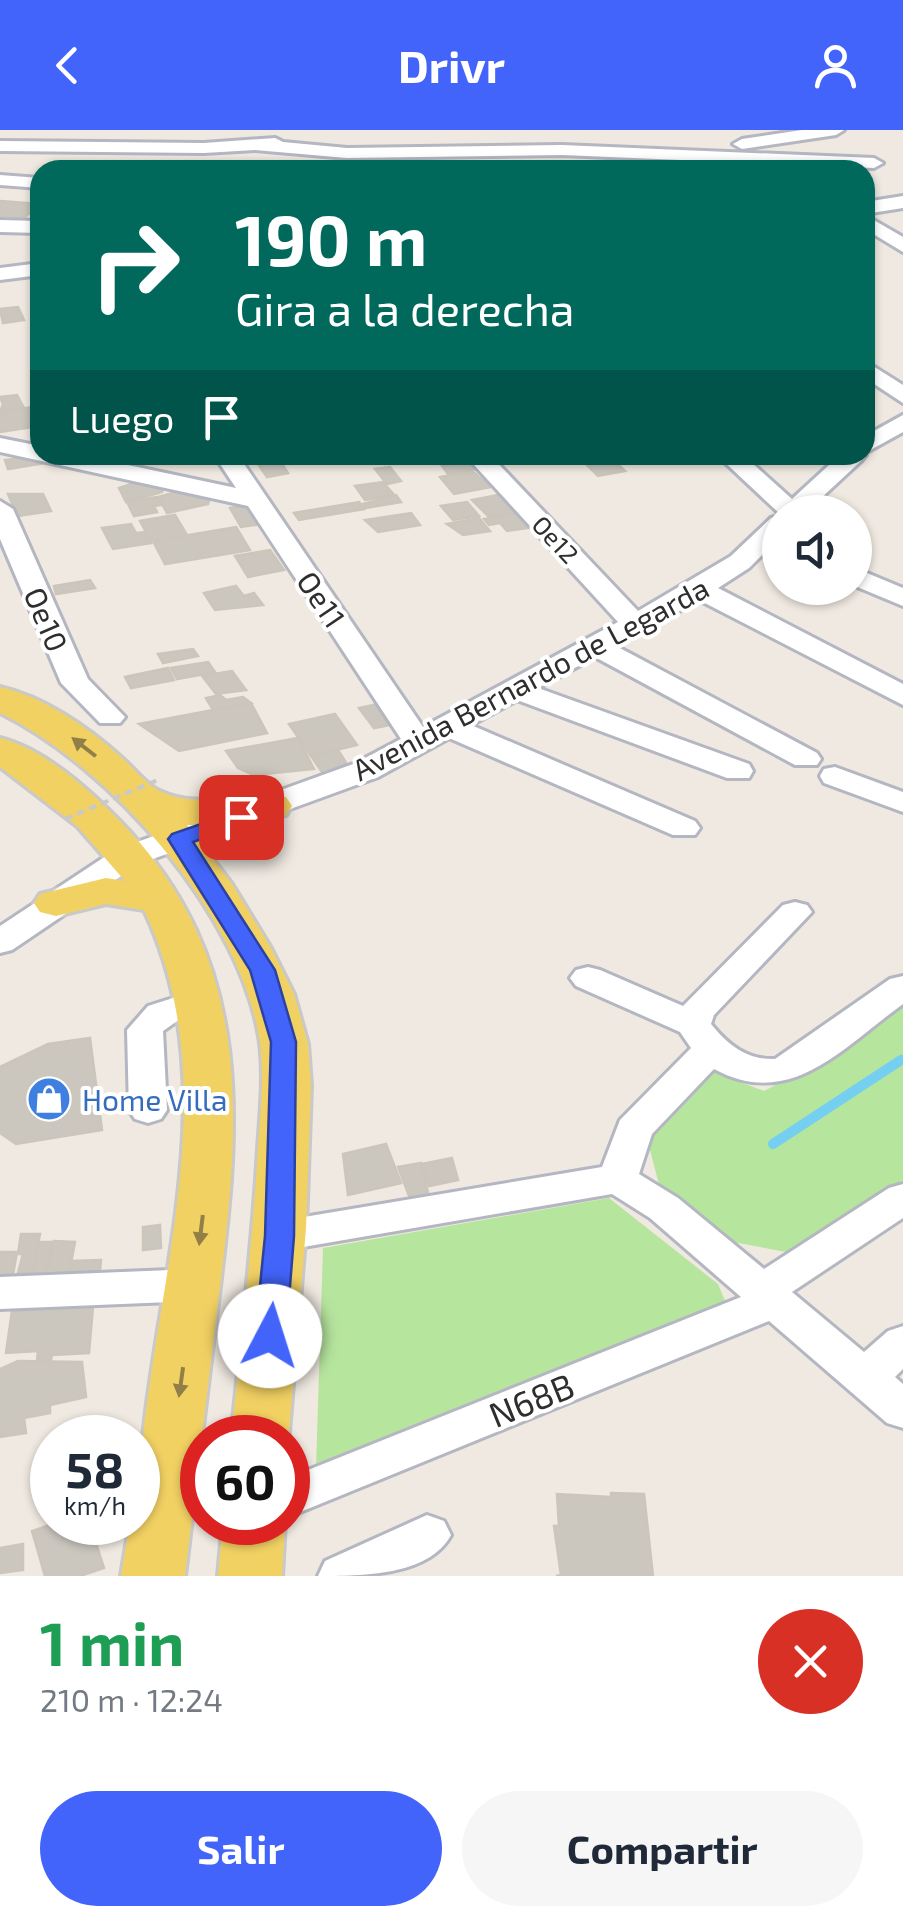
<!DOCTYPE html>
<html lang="es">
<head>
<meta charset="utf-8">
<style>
  :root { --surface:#fff; --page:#f6f6f7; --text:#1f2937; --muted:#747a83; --accent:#4264fb }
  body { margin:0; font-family:"Exo 2",sans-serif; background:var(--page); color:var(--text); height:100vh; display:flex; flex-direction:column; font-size:38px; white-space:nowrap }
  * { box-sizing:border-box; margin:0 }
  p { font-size:32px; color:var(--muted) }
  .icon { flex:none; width:55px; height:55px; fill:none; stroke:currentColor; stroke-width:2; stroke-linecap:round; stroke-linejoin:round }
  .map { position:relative; height:1446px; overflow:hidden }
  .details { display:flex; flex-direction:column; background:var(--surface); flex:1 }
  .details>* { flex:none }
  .top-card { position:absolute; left:30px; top:30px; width:845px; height:305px; border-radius:30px; box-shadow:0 2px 8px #0004; background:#00695c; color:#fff; overflow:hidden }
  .buttons { position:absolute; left:762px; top:365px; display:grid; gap:20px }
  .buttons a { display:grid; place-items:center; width:110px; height:110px; border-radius:50%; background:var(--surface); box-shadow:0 2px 8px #0004; font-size:50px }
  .speed { position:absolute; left:30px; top:1285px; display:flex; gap:20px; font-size:50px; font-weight:700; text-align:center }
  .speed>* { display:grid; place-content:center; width:130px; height:130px; border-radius:50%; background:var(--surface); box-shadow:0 2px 8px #0004; line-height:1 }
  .speed small { font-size:25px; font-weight:400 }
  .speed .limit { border:15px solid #d22; background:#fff; color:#111 }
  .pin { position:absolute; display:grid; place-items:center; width:85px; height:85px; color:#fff; margin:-42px; border-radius:20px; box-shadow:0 5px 15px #0006 }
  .me { position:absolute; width:110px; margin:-55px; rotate:5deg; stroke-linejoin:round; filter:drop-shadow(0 0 8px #0008) }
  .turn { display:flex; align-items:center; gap:35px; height:210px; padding:0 40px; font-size:45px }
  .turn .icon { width:130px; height:130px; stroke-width:2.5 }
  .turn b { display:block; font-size:70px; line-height:85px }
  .then { display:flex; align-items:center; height:95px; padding:0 40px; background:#0003; gap:20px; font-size:38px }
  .round { display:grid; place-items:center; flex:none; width:105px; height:105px; border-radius:52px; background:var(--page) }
  .overview { display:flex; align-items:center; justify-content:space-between; height:170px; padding:0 40px }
  h1 { font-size:60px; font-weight:700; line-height:75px; color:#1e9e55 }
  .action { display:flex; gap:20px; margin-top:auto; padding:20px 40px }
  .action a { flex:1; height:115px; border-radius:60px; background:var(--accent); color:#fff; font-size:40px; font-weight:700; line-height:115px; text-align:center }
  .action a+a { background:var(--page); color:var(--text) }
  header { display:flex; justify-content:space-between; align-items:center; height:130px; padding:0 40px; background:var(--accent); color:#fff; font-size:45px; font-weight:700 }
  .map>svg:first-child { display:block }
  .green { fill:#b6e59e }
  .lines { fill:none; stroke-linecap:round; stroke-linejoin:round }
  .stream-far1 { stroke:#75cff0; stroke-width:8 }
  .stream { stroke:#75cff0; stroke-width:10 }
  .building { fill:#cbc7bf; stroke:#cbc5ba; stroke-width:2.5 }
  .minor-casing { stroke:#b4b7c1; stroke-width:6 }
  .major-casing { stroke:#c9c9c9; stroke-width:6 }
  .minor { fill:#fff; fill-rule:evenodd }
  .major { fill:#f2d163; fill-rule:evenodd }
  .path-bridge { stroke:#c9c9c9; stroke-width:4; stroke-dasharray:8 5; stroke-linecap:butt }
  .oneway { fill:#908048 }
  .route { fill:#4264fb; stroke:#2b41a3; stroke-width:2.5 }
  .labels { text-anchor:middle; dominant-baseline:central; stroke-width:8; stroke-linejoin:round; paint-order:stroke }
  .far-street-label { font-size:25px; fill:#2e2e2e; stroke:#fff }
  .street-label { font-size:30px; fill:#2e2e2e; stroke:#fff }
  .shop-label { font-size:30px; fill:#366cbe; stroke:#fff; text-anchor:start }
  .near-street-label { font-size:35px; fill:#2e2e2e; stroke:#fff }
</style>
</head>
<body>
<header><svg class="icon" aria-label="back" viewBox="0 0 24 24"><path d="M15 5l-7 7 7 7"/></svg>Drivr<svg class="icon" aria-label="person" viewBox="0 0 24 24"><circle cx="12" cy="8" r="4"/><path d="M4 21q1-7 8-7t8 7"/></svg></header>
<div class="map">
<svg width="903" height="1446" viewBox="0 0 903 1446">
  <rect width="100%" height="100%" fill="#efe9e1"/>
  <!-- green -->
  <g class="green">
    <polygon points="903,874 903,1050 786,1122 712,1108 661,1062 646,1005 709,940 764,961 813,935"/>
    <polygon points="609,1068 718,1154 725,1171 316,1338 323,1118"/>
  </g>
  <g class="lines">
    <!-- stream-far1 -->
    <polyline class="stream-far1" points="897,933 903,929"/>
    <!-- stream -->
    <polyline class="stream" points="773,1014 901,930"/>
  </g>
  <!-- building -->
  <g class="building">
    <polygon points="0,72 1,71 40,74 25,87 0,86"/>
    <polygon points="18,177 24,190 3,193 0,179"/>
    <polygon points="17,265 24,278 0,282 3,274 0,267"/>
    <polygon points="40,276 40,296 0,302 0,282"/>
    <polygon points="447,325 471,325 483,338 448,344 442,336 455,334"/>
    <polygon points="609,326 625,341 598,346 583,331"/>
    <polygon points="33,327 51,332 8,339 5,330"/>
    <polygon points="280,331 288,343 267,347 258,334"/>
    <polygon points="390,337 401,351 387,354 375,339"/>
    <polygon points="472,341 491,357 454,364 440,347"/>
    <polygon points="140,351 163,356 162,362 126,372 119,358"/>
    <polygon points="383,352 394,365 365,370 355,356"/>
    <polygon points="180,361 210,367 208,374 167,383 158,367"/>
    <polygon points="508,363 525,381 489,387 472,370"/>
    <polygon points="8,364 43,364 51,381 17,386"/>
    <polygon points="396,365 401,372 366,378 363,374"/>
    <polygon points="156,367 161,375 154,376 157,382 134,386 127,372"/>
    <polygon points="359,372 364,379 299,390 294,383"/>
    <polygon points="467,372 479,386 453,390 441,376"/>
    <polygon points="249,375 262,394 241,397 230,378"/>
    <polygon points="528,381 541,396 507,401 500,393 489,395 484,389"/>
    <polygon points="411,383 420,395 378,402 365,390"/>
    <polygon points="175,385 187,405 151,411 140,391"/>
    <polygon points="479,388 490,401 463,405 447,394"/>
    <polygon points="131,394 136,403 145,402 151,413 113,419 102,398"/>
    <polygon points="236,397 250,420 165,434 153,411"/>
    <polygon points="270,420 284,440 248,447 235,426"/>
    <polygon points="90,450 95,458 56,464 54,456"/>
    <polygon points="236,456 244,466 254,463 263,475 215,480 204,463"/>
    <polygon points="193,519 198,526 163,533 158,524"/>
    <polygon points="208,532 215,542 177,549 171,538"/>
    <polygon points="168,538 174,550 131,558 125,547"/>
    <polygon points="232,541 246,560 216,564 202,546"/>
    <polygon points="220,565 226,570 243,567 251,573 213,580 206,568"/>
    <polygon points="388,572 400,593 374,598 359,578"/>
    <polygon points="251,573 267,603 179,621 139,594"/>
    <polygon points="335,584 357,615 311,626 289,594"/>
    <polygon points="298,608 314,639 254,645 238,638 226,621"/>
    <polygon points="338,620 350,639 324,645 311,626"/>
    <polygon points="90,908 102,1000 16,1014 0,1003 0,937 48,914"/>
    <polygon points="386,1014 401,1053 348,1065 343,1024"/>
    <polygon points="452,1028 458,1050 429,1056 422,1034"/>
    <polygon points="421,1033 429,1067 411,1071 398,1037"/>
    <polygon points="160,1095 161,1118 143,1120 143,1097"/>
    <polygon points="21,1104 40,1104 32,1143 18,1143 23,1124 18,1124"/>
    <polygon points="54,1111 75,1112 69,1144 46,1145"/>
    <polygon points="39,1112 52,1112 45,1145 32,1145"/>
    <polygon points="0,1122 17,1122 12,1150 0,1150"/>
    <polygon points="101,1130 100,1141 71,1143 73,1131"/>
    <polygon points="93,1177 89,1223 52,1225 51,1230 37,1231 38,1221 6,1223 12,1181"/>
    <polygon points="18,1231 82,1232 86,1267 50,1275 50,1283 24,1288 26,1303 0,1307 0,1239"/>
    <polygon points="611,1363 644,1364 653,1446 556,1446 561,1445 554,1396 559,1396 557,1364 611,1367"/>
    <polygon points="59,1392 89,1392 104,1438 80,1446 45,1446 32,1401"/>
    <polygon points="23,1414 23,1440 0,1443 0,1418"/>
  </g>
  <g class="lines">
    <defs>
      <g id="minor">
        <polygon points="802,0 844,0 836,5 742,19 733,14 742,9"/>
        <polygon points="275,8 283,12 347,18 562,15 874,28 883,33 874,38 562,25 347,28 255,20 204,23 0,21 0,11 204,13"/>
        <polygon points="0,45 40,48 40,58 0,55"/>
        <polygon points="903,66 903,78 865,84 865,72"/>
        <polygon points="865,85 903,107 903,122 865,99"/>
        <polygon points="0,90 40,91 40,103 0,102"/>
        <polygon points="40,133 40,145 0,150 0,138"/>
        <polygon points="865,231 903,255 903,273 865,248"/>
        <polygon points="903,285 903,302 865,323 865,306"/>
        <polygon points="0,308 40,316 40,325 81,325 236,358 214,325 238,325 423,597 618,492 465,325 490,325 638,481 731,426 771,388 780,385 780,407 749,438 718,458 903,554 903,575 699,470 616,516 817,623 821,629 817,635 795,635 595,527 538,558 749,634 753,641 749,648 727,648 517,570 471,595 695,691 700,698 695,705 673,705 449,608 378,647 139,734 12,820 0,823 0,796 115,720 356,633 401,609 248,376 0,322"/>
        <polygon points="865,324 866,325 862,330 806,382 780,384 717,325 743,325 792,369 840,325"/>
        <polygon points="0,371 13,379 88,549 125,587 120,593 100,593 61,553 0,409"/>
        <polygon points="855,438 903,458 903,476 855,456"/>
        <polygon points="835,637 903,662 903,682 824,653 820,646 824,639"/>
        <path d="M795 772 807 775 812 782 714 885 711 894C728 915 747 930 775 929L890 849 903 846V874C843 917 791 981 714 939L652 1004 639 1044 678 1068 764 1139 889 1058 903 1054V1088L792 1162 864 1222 888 1201 903 1196V1239L895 1247 903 1254V1298L887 1293 769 1191 288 1387V1348L741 1167 650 1088 612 1064 280 1121 266 1117 260 1106 266 1095 280 1091 602 1037 620 990 691 918 680 902 576 856 570 848 576 840 588 837 600 840 683 876 783 775Z"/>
        <polygon points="198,860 211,864 216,872 211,880 180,889 163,901 167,980 161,989 148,993 135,989 129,980 127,900 148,876"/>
        <polygon points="195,1139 210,1144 216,1155 210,1166 195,1171 0,1179 0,1147"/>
        <path d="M427 1385 444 1391 451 1405C429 1446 361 1446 318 1446L325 1431Z"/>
      </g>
      <g id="major">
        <path d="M0 557C44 567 88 597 121 627 134 638 147 656 162 662 203 681 245 657 286 667L292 676 286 685 222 695H187L232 754 271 818 294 864 308 914 311 956 306 1098 288 1314V1308H231C241 1217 251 1126 257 1035 259 995 265 953 260 913 242 786 112 638 0 583Z"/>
        <path d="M0 608C44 619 87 658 118 689 262 835 239 1004 216 1189 206 1275 195 1360 185 1446H121L130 1392H138C138 1189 237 976 144 780L106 774 56 786 40 782 34 773 40 764 106 748 125 751 77 696 0 637Z"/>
        <polygon points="223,1392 285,1392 282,1446 218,1446"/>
      </g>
    </defs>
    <!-- minor casing -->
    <use href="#minor" class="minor-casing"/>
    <!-- major casing -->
    <use href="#major" class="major-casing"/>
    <!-- minor -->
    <use href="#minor" class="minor"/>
    <!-- major -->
    <use href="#major" class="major"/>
    <!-- path-bridge -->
    <polyline class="path-bridge" points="65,689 160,649"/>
  </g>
  <!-- one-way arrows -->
  <defs><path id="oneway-solid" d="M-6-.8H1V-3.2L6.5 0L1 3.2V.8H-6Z" transform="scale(2.5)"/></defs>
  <g class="oneway">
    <use href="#oneway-solid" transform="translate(84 617) rotate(-142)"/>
    <use href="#oneway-solid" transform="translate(201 1100) rotate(97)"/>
    <use href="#oneway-solid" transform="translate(181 1252) rotate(98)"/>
  </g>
  <!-- route -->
  <polygon class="route" points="241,680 249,682 252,687 249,692 193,712 275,840 296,912 294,1106 286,1206 281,1215 270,1218 260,1215 255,1206 265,1106 271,912 250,840 168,709 172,704"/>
  <!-- icons -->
  <defs>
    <symbol id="shop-disc" viewBox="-11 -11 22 22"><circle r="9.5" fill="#3f7fe0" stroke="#fff"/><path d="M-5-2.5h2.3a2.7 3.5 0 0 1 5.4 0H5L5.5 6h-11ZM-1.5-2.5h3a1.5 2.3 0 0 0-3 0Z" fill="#fff"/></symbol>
  </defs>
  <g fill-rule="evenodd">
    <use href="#shop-disc" x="24" y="944" width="50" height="50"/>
  </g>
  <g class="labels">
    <!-- far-street labels -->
    <g class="far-street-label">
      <text transform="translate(556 409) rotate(47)">Oe12</text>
    </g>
    <!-- street labels -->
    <g class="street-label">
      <text transform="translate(322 469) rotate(56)">Oe11</text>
      <text transform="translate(47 489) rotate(67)">Oe10</text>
      <text transform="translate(530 548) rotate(-28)">Avenida Bernardo de Legarda</text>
    </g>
    <!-- shop labels -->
    <g class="shop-label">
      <text x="82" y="969">Home Villa</text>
    </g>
    <!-- near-street labels -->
    <g class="near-street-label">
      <text transform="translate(531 1269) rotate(-22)">N68B</text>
    </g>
  </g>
</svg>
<div class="buttons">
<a><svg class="icon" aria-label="sound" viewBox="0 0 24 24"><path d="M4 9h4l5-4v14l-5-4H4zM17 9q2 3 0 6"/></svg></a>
</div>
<div class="speed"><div>58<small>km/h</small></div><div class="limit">60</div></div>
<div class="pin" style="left:241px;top:687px;background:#d93025"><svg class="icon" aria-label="arrive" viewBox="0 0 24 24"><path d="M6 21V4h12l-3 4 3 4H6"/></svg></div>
<svg class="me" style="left:270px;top:1206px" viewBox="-20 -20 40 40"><circle r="19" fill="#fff"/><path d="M0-13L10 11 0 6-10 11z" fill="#4264fb"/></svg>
<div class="top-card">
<div class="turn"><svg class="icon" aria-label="right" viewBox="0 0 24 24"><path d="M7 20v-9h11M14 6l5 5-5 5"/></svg><div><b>190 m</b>Gira a la derecha</div></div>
<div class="then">Luego<svg class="icon" aria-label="arrive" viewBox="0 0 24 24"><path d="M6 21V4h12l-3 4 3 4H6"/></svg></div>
</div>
</div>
<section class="details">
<div class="overview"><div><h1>1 min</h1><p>210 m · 12:24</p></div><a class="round" style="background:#d93025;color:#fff"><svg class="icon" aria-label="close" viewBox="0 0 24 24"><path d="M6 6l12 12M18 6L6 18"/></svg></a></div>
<div class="action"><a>Salir</a><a>Compartir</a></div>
</section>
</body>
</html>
